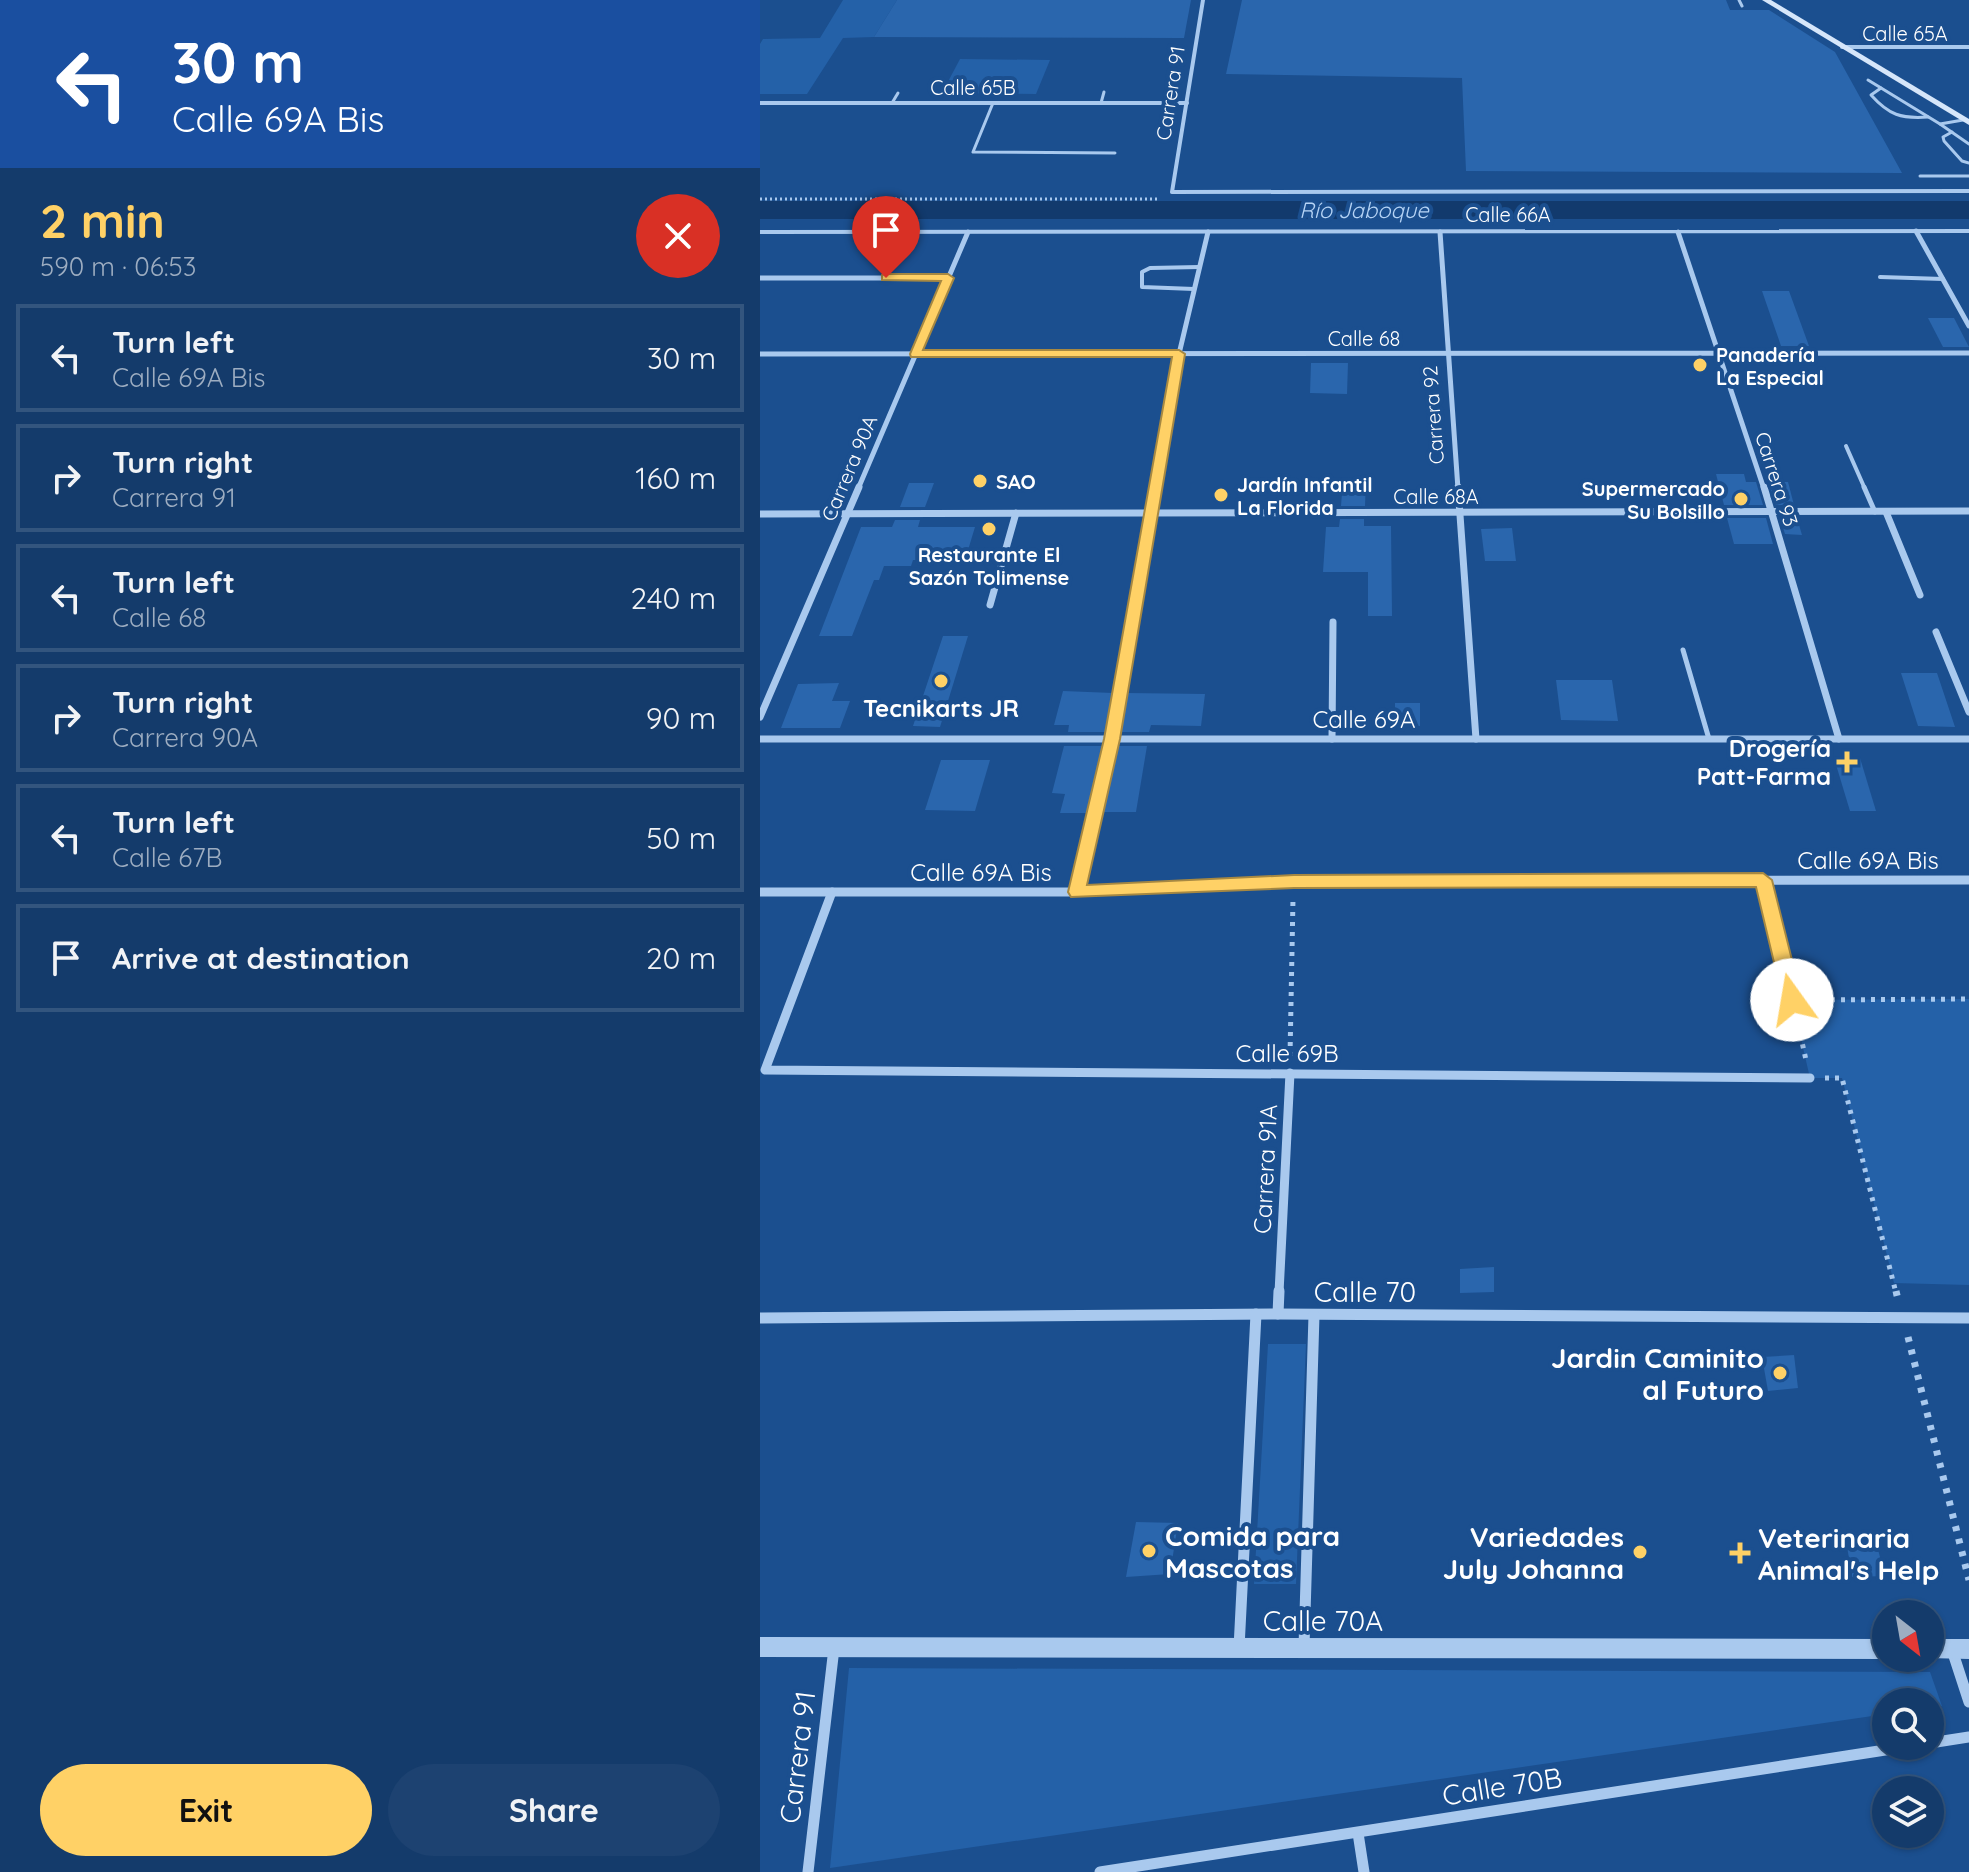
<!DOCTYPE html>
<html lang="en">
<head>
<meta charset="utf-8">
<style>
  :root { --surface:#143b6b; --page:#1d4271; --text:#f1f3f6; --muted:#9dadc1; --line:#33557e; --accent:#ffd166 }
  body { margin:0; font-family:Quicksand,sans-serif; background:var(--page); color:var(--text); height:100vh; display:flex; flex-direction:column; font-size:30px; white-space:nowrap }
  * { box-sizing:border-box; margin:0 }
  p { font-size:26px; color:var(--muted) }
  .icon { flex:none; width:44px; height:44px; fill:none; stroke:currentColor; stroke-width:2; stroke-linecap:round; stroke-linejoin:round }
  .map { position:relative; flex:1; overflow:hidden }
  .drawer { display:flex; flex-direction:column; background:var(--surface); width:760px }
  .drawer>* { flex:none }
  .hud { background:#1a4fa0; color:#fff; overflow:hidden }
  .needle { width:52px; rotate:149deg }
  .fabs { position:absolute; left:1112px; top:1600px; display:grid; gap:16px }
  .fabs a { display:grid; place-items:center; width:72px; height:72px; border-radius:50%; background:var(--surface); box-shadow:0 2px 6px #0004,0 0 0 2px var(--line); font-size:40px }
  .pin { position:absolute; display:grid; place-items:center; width:68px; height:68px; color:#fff; margin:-82px -34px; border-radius:50% 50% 50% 0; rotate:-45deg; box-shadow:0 0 8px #0007 }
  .pin .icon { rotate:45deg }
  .me { position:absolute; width:88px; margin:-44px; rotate:347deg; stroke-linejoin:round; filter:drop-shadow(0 0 6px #0008) }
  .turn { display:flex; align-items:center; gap:28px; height:168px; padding:0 40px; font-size:36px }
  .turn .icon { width:104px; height:104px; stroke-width:2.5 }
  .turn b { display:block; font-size:56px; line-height:68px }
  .round { display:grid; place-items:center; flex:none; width:84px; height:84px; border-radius:42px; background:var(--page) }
  .overview { display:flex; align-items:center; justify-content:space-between; height:136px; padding:0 40px }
  h1 { font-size:48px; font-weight:700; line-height:60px; color:var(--accent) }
  .primary-button { display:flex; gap:16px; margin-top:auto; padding:16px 40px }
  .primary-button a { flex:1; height:92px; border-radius:48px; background:var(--accent); color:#111; font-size:32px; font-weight:700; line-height:92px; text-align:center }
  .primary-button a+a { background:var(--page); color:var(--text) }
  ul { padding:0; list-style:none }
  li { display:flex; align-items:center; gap:24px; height:108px; margin:0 16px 12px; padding:0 24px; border:4px solid var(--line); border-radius:0px }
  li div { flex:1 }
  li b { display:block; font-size:30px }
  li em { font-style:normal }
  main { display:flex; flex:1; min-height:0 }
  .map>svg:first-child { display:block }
  .green { fill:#2461a8 }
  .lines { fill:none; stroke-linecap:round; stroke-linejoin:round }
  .river { fill:#123a6d; fill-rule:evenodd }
  .building { fill:#2a66ad }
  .path-far2 { stroke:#a9c9ee; stroke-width:3; stroke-dasharray:2 3; stroke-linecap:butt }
  .path-far1 { stroke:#a9c9ee; stroke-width:5; stroke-dasharray:4 6; stroke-linecap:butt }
  .path { stroke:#a9c9ee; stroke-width:7; stroke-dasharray:5 8; stroke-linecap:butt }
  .service-far2 { stroke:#a9c9ee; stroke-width:3 }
  .service-far1 { stroke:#a9c9ee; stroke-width:4 }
  .service { stroke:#a9c9ee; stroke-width:5 }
  .minor-far4 { stroke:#a9c9ee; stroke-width:4 }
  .minor-far3 { stroke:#a9c9ee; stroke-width:5 }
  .minor-far2 { stroke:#a9c9ee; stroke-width:7 }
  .minor-far1 { stroke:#a9c9ee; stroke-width:9 }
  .minor { stroke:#a9c9ee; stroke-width:11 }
  .tertiary { fill:#a9c9ee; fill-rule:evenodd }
  .secondary { fill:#d6e6fa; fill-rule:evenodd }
  .route { fill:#ffd166; stroke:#a68842; stroke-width:2 }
  .poi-dot { fill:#ffd166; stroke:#1b4f8f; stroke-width:3 }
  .labels { text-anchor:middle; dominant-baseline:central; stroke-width:8; stroke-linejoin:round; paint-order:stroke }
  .far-street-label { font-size:20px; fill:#fff; stroke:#1b4f8f }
  .far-poi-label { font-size:20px; font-weight:bold; fill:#fff; stroke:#1b4f8f; text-anchor:start }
  .far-water-label { font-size:22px; font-style:italic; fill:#b5d3f5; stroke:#1b4f8f }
  .poi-label { font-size:24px; font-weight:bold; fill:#fff; stroke:#1b4f8f }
  .street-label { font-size:24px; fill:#fff; stroke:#1b4f8f }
  .near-street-label { font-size:28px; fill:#fff; stroke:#1b4f8f }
  .near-poi-label { font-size:28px; font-weight:bold; fill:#fff; stroke:#1b4f8f; text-anchor:end }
</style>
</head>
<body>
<main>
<section class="drawer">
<div class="hud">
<div class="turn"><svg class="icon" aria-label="left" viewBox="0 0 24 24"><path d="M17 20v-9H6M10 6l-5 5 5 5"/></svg><div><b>30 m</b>Calle 69A Bis</div></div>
</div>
<div class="overview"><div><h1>2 min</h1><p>590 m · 06:53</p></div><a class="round" style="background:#d93025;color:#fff"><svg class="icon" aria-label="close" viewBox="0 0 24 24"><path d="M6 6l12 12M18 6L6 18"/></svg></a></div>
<ul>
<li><svg class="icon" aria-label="left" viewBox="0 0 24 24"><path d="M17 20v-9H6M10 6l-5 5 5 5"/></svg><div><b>Turn left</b><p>Calle 69A Bis</p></div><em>30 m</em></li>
<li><svg class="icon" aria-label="right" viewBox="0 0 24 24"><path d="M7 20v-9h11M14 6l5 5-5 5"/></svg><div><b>Turn right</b><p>Carrera 91</p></div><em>160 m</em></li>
<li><svg class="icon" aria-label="left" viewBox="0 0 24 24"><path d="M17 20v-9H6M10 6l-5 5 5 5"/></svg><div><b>Turn left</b><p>Calle 68</p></div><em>240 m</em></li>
<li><svg class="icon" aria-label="right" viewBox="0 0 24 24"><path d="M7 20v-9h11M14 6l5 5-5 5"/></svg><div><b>Turn right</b><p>Carrera 90A</p></div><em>90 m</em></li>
<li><svg class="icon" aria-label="left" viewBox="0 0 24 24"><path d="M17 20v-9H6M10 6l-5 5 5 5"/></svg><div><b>Turn left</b><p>Calle 67B</p></div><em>50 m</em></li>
<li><svg class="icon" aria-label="arrive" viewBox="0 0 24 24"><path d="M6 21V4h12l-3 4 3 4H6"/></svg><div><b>Arrive at destination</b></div><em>20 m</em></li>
</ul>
<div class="primary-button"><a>Exit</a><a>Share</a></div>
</section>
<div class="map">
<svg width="1209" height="1872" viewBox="0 0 1209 1872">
  <rect width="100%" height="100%" fill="#1b4f8f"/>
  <!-- green -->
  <g class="green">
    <polygon points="83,0 137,0 114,37 83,38 47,94 0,94 0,44 3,39 60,38"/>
    <polygon points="200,59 290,60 276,94 182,93"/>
    <polygon points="1209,999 1209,1285 1134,1283 1082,1078 1050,1078 1032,1000"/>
    <polygon points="508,1344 546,1344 536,1584 494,1584"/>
    <polygon points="89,1668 1170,1672 1182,1706 1170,1708 1170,1702 1126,1702 1126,1714 70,1868"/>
  </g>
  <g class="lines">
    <!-- river -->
    <rect class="river" x="0" y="201" width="1209" height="18"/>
  </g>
  <!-- building -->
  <g class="building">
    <polygon points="137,0 431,0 424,38 114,37"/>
    <polygon points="482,0 966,0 970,10 1009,10 1075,52 1142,173 706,171 702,78 466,74"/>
    <polygon points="1002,291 1029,291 1049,346 1021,346"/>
    <polygon points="1168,318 1194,318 1209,347 1183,347"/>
    <polygon points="551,363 588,363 587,394 550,393"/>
    <polygon points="956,474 984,474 986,482 996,482 1003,505 964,505"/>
    <polygon points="583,479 606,479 605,506 581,506"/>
    <polygon points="1008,482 1028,482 1034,505 1016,505"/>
    <polygon points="149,483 174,483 165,507 140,507"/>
    <polygon points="967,518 1006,518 1013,544 974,544"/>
    <polygon points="1020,518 1037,518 1042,535 1025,534"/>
    <polygon points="580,519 604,519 604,526 631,526 632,616 608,616 608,572 563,572 566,527 579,527"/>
    <polygon points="135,520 160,520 158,527 215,527 205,560 153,560 151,566 124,566 119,580 114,580 92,636 59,636 101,527 132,527"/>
    <polygon points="752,528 756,561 725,561 721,529"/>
    <polygon points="183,636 208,636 180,727 153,726"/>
    <polygon points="1141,673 1177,673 1195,727 1158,726"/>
    <polygon points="796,680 852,680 858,721 801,720"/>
    <polygon points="79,683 72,701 90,701 80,728 21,728 38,684"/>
    <polygon points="303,691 353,693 347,732 308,732 309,725 294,725"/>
    <polygon points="367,693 445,694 441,726 391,725 389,732 360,732"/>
    <rect x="635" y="703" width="25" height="23"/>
    <polygon points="304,746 344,746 328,813 300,813 305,794 292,793"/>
    <polygon points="357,746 387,746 376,812 342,812"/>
    <polygon points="1074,758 1100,758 1116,811 1090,811"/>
    <polygon points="181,760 230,760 215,811 165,810"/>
    <polygon points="734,1267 734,1292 700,1293 700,1269"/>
    <polygon points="1034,1355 1038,1388 1008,1391 1002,1357"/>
    <polygon points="376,1522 418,1523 410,1574 366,1577"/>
    <polygon points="1086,1540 1116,1542 1125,1576 1092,1577"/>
  </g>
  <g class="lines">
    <!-- path-far2 -->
    <polyline class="path-far2" points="0,199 400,199"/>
    <!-- path-far1 -->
    <g class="path-far1">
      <polyline points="1051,1000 1209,999"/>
      <polyline points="1036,1015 1046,1060"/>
      <polyline points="530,1056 533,898"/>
      <polyline points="1065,1078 1082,1078 1136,1293"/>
    </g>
    <!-- path -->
    <g class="path">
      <polyline points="1136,1291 1138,1300"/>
      <polyline points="1148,1337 1209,1580"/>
    </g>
    <!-- service-far2 -->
    <g class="service-far2">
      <polyline points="979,0 982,6"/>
      <polyline points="1108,80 1180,124"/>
      <path d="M1121 88 1111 95C1129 115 1141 119 1168 117"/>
      <polyline points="132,103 138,93"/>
      <polyline points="233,103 213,152 355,153"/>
      <polyline points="341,103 344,92"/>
      <polyline points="1203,120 1180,124 1209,144"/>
      <polyline points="1192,132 1183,137 1184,141 1202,161 1209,163"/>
      <polyline points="1160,176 1209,176"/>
    </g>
    <!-- service-far1 -->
    <g class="service-far1">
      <polyline points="1120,277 1183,279"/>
      <polyline points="434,289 382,287 382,272 390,268 439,267"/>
      <polyline points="1086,446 1105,489"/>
    </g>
    <!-- service -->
    <g class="service">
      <polyline points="1104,487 1115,512"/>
      <polyline points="923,650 949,739"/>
    </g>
    <!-- minor-far4 -->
    <g class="minor-far4">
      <polyline points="443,0 412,192 1209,191"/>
      <polyline points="1082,47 1209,47"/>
      <polyline points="0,103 427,103"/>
    </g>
    <!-- minor-far3 -->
    <g class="minor-far3">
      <polyline points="1156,231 1209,326"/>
      <polyline points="680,232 698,489"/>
      <polyline points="918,232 1004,489"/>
      <polyline points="0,278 188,278"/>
      <polyline points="0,354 1209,353"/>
      <polyline points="98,489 208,232"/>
      <polyline points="396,489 419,354 448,232"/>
    </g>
    <!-- minor-far2 -->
    <g class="minor-far2">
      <polyline points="698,487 716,739"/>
      <polyline points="1004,487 1079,739"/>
      <polyline points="1126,512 1160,595"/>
      <polyline points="0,514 1209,511"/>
      <polyline points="230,605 256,513"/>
      <polyline points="1176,632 1209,712"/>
      <polyline points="0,717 99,487"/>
      <polyline points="0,739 1209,739"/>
      <polyline points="572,739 573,622"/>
      <polyline points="329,841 352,739 396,487"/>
    </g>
    <!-- minor-far1 -->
    <g class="minor-far1">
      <polyline points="1003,880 1032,1000"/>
      <polyline points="0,892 317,892 534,881 1209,880"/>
      <polyline points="72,892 5,1070 1050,1078"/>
      <polyline points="317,892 329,839"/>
      <polyline points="519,1293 530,1073"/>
    </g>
    <!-- minor -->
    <g class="minor">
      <polyline points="518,1314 519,1291"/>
      <polyline points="0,1318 518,1314 1209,1318"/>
      <polyline points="544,1647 554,1315"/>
      <polyline points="479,1648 496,1314"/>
      <polyline points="1192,1650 1209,1702"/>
      <polyline points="1170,1743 1209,1737"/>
      <polyline points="598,1833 604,1872"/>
      <polyline points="48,1872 74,1648"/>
      <polyline points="340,1872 1151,1746"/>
    </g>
    <!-- tertiary -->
    <g class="tertiary">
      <polygon points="1209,229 1209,233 0,234 0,230"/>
      <polygon points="0,1637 1126,1639 1126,1658 1128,1658 1126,1659 0,1657"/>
      <polygon points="1170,1639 1209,1639 1209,1659 1168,1658 1170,1658"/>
    </g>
    <!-- secondary -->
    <polygon class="secondary" points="1002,0 1011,0 1209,119 1209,125"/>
  </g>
  <!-- route -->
  <polygon class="route" points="126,274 188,274 194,278 163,350 419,350 425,354 360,739 327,885 534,875 1003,873 1012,880 1042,1000 1039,1005 1026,1005 1023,1000 996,887 534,888 311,897 308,892 344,739 412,357 151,357 150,354 181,281 122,280 122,275"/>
  <!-- markers -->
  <g class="poi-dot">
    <circle cx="940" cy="365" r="8"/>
    <circle cx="220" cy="481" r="8"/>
    <circle cx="461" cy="495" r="8"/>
    <circle cx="981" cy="499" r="8"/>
    <circle cx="229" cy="529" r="8"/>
    <circle cx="181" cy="681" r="8"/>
    <path d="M1083 750h8v8h8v8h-8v8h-8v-8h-8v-8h8z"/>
    <circle cx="1020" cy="1373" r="8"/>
    <circle cx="389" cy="1551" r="8"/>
    <circle cx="880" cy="1552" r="8"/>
    <path d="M976 1541h8v8h8v8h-8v8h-8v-8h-8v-8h8z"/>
  </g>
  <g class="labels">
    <!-- far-street labels -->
    <g class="far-street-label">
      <text x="1145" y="33">Calle 65A</text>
      <text x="213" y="87">Calle 65B</text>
      <text transform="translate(410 93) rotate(-81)">Carrera 91</text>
      <text x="748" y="214">Calle 66A</text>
      <text x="604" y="338">Calle 68</text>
      <text transform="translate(673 415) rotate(-94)">Carrera 92</text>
      <text transform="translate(89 468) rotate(-67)">Carrera 90A</text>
      <text transform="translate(1017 479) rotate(72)">Carrera 93</text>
      <text x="676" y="496">Calle 68A</text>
    </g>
    <!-- far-poi labels -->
    <g class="far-poi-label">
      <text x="956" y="354">Panadería<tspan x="956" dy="23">La Especial</tspan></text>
      <text x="236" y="481">SAO</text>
      <text x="477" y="484">Jardín Infantil<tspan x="477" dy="23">La Florida</tspan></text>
      <text x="965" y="488" text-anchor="end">Supermercado<tspan x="965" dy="23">Su Bolsillo</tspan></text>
      <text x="229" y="554" text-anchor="middle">Restaurante El<tspan x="229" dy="23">Sazón Tolimense</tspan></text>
    </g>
    <!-- far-water labels -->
    <g class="far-water-label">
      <text x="604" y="210">Río Jaboque</text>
    </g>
    <!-- poi labels -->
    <g class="poi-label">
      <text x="181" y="708">Tecnikarts JR</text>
      <text x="1071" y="748" text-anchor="end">Drogería<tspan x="1071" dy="28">Patt-Farma</tspan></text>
    </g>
    <!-- street labels -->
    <g class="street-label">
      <text x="604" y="719">Calle 69A</text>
      <text x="1108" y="860">Calle 69A Bis</text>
      <text x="221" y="872">Calle 69A Bis</text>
      <text x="527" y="1053">Calle 69B</text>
      <text transform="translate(505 1169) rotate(-87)">Carrera 91A</text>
    </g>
    <!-- near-street labels -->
    <g class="near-street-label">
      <text x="605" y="1291">Calle 70</text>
      <text x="563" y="1620">Calle 70A</text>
      <text transform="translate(37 1757) rotate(-83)">Carrera 91</text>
      <text transform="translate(742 1786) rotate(-9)">Calle 70B</text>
    </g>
    <!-- near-poi labels -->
    <g class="near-poi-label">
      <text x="1004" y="1357">Jardin Caminito<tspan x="1004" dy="32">al Futuro</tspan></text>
      <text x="405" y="1535" text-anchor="start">Comida para<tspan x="405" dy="32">Mascotas</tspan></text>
      <text x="864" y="1536">Variedades<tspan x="864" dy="32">July Johanna</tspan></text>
      <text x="998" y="1537" text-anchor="start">Veterinaria<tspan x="998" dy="32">Animal's Help</tspan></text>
    </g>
  </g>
</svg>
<div class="fabs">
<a><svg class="needle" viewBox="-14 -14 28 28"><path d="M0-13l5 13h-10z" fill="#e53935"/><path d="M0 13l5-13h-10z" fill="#9dadc1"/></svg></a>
<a><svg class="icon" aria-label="search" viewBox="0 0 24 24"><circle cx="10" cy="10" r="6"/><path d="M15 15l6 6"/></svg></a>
<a><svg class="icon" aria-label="layers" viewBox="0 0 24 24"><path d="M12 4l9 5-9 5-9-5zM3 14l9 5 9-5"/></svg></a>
</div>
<div class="pin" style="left:126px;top:278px;background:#d93025"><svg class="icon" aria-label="arrive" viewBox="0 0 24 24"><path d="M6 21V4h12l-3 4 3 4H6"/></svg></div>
<svg class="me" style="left:1032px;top:1000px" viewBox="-20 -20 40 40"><circle r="19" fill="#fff"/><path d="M0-13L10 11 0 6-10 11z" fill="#ffd166"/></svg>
</div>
</main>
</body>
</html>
